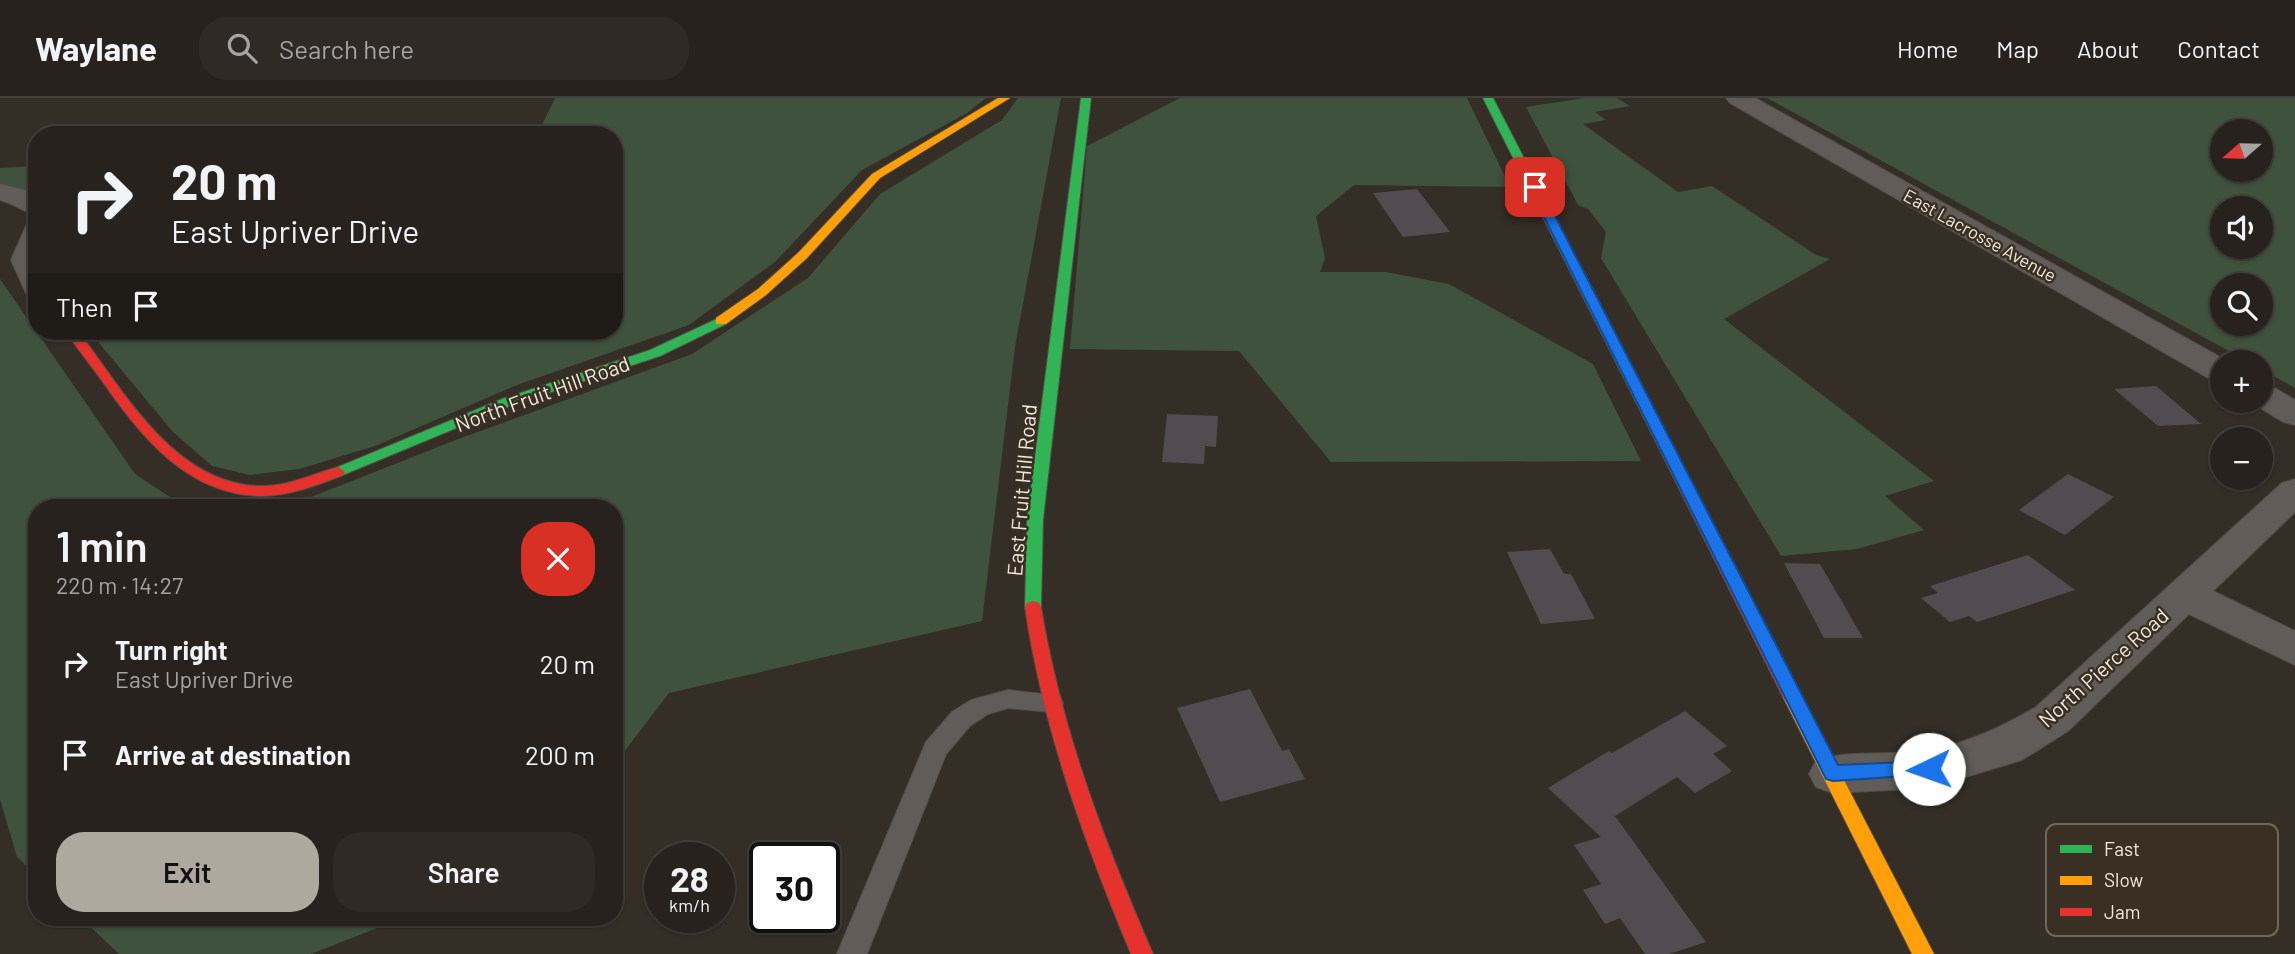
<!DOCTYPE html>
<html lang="en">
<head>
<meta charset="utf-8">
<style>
  :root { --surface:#27221d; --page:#2f2a26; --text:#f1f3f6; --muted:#a4a4a4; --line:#433f3b; --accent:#aea89f }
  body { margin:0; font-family:Barlow,sans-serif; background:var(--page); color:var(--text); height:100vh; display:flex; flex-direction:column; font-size:26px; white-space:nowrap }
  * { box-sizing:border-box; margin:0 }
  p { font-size:23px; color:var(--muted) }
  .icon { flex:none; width:38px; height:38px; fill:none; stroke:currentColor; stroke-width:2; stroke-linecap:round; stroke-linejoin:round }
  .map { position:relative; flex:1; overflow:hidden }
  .drawer { position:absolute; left:28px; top:401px; width:595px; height:427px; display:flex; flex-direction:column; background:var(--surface); border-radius:28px; box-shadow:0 2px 5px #0004,0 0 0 2px var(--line) }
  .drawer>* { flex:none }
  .banner { position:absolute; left:28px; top:28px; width:595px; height:214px; border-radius:28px; box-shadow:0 2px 5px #0004,0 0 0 2px var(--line); background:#27221d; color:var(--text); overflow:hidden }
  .needle { width:46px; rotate:250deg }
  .tools { position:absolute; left:2210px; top:21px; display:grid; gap:14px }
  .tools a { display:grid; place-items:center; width:63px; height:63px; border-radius:50%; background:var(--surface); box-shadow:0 2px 5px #0004,0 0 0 2px var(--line); font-size:35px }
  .speed { position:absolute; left:644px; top:744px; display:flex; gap:14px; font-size:35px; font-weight:700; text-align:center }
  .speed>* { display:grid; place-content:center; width:91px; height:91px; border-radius:50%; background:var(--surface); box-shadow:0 2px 5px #0004,0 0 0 2px var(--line); line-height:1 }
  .speed small { font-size:18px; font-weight:400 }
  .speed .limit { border:4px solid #111; border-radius:10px; background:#fff; color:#111 }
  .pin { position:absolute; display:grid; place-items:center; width:60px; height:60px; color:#fff; margin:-30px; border-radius:14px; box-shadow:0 4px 10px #0006 }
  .me { position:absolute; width:77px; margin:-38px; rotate:267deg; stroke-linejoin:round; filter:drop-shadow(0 0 5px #0008) }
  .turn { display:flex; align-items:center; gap:24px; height:147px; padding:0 28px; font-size:32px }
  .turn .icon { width:91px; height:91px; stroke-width:2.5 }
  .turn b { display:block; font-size:49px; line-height:60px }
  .then { display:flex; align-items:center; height:66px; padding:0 28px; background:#0003; gap:14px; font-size:26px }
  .round { display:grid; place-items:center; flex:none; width:74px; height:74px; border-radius:28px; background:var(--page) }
  .head { display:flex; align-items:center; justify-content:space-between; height:119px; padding:0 28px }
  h1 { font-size:42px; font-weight:600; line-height:52px }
  .primary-button { display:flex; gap:14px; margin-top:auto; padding:14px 28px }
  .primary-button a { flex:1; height:80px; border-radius:28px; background:var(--accent); color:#111; font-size:28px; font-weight:600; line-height:80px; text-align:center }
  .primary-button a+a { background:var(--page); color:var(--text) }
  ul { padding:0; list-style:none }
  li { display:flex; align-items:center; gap:21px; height:91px; padding:0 28px }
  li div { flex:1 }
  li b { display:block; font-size:26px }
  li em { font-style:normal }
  header { display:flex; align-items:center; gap:42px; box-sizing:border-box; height:98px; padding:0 35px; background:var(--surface); border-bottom:2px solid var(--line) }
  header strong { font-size:33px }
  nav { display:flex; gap:38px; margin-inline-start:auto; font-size:24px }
  .search { width:490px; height:63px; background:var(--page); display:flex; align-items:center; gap:18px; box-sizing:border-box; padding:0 24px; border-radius:28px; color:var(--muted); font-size:26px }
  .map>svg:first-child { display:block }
  .green { fill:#3f523e; fill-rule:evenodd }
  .building { fill:#524c50 }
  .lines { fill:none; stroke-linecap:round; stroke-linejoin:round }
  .lane-casing { stroke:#514d46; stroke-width:2 }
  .street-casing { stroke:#514d46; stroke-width:2 }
  .fast-casing { stroke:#514d46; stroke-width:2 }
  .slow-casing { stroke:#514d46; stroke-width:2 }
  .jam-casing { stroke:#514d46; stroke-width:2 }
  .lane { fill:#615c57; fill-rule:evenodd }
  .street { fill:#615c57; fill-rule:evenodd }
  .fast { fill:#30b455; fill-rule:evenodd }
  .slow { fill:#ff9f0a; fill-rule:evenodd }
  .jam { fill:#e5322d; fill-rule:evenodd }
  .route { fill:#1a73e8; stroke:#114b97; stroke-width:2 }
  .labels { text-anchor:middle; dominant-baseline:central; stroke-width:5; stroke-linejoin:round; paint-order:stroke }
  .far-street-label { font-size:18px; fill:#efe9e0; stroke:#392f22 }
  .street-label { font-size:21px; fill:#efe9e0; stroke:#392f22 }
  .key { fill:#392f22; stroke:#70675b; stroke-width:2 }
  .key-label { font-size:19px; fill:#efe9e0 }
</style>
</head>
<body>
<header>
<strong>Waylane</strong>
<div class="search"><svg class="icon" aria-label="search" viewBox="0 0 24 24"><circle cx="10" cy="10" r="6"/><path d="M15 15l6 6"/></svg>Search here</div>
<nav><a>Home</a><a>Map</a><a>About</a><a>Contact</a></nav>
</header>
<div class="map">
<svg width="2295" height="856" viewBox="0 0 2295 856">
  <rect width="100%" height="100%" fill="#342e27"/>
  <!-- green -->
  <g class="green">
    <polygon points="555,0 986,0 967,15 862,72 775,164 689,227 517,287 375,348 299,371 250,377 212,368 173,334 89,233 614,233 614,37 537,37"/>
    <polygon points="1018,0 1061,0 1015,249 982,523 669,595 614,667 614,410 219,410 306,401 453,343 692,256 808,180 880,96 1002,22"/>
    <polygon points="1180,0 1467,0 1510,89 1354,87 1316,118 1325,160 1320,174 1385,174 1449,186 1593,266 1641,363 1331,364 1239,253 1070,251 1087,48"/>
    <polygon points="1584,0 1617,0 1630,8 1595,14 1606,22 1583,26 1678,94 1712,88 1816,157 1830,161 1724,221 1934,383 1885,398 1924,432 1857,451 1781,458 1601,160 1606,134 1588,111 1578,107 1526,9"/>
    <path d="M1767 0H2295V290L2261 271V264H2249ZM2222 33H2261V72H2222ZM2222 110H2261V149H2222ZM2222 187H2261V226H2222Z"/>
    <polygon points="37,68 37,98 0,87 0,70"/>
    <polygon points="0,181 135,376 185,409 37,410 37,778 17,759 0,701"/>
    <polygon points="80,819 405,819 311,856 119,856"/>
  </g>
  <!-- building -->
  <g class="building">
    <polygon points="1417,91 1450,134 1403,139 1373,95"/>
    <polygon points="2156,288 2201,326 2158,328 2114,291"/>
    <polygon points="1167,316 1218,318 1216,349 1205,348 1204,366 1162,364"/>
    <polygon points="2068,376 2114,399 2065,437 2019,412"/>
    <polygon points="1550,451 1564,476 1571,476 1595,521 1541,526 1507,454"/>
    <polygon points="2028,457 2075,492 1977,524 1969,518 1950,524 1921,500 1938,495 1930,488"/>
    <polygon points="1784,465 1820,466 1863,540 1824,540"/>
    <polygon points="1250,591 1282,653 1289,651 1305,681 1220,704 1177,610"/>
    <polygon points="1685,613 1727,648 1713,656 1732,673 1695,695 1677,679 1615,718 1706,844 1669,856 1645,856 1620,820 1605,826 1583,792 1601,786 1574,747 1601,739 1548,690 1609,653 1612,655"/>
  </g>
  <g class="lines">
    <defs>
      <polygon id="lane" points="1008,592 1060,598 1063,605 1060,612 1051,614 1008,610 988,616 970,628 946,656 867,856 837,856 926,644 952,614 971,602"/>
      <g id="street">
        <polygon points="1726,0 1755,0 2229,264 2222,264 2222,284 2210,281 1730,5"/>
        <path d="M0 86 37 95V117C24 114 14 106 0 102Z"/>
        <polygon points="37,124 37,198 26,195 11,162 27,126"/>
        <polygon points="2261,286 2273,289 2295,302 2295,327 2283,324 2249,303 2261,303"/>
        <path d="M2295 381V414L2213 493 2295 533V567L2189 516 2068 633 2022 662 1929 690 1833 695 1816 689 1809 676 1816 663C1853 650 1893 659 1930 652 1970 644 2002 629 2036 609L2282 385Z"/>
      </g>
      <g id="fast">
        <polygon points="1081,0 1091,0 1043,422 1041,509 1039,513 1027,513 1025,509 1027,422"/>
        <polygon points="1483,0 1493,0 1650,304 1648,307 1638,307 1636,304"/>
        <polygon points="721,219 727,223 726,226 660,258 512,307 343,377 338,379 331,374 333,371 502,301 650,252"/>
      </g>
      <g id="slow">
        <polygon points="998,0 1010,0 880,80 807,160 766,197 726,226 716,226 716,220 758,191 799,154 872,76"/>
        <polygon points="1792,592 1798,594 1801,599 1934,856 1912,856 1783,599 1786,594"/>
      </g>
      <g id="jam">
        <path d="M66 233H78C124 293 174 386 260 388 287 389 312 376 338 369L345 374 343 377C318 387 289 398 261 398 186 397 139 336 100 280 89 265 76 249 66 233Z"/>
        <polygon points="1643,300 1650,304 1801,599 1798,604 1792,606 1786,604 1783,599 1636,304"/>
        <path d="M1033 503 1039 505 1041 509C1061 631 1104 743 1153 856H1131C1084 743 1043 631 1025 509L1027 505Z"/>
      </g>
    </defs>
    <!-- lane casing -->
    <use href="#lane" class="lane-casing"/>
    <!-- street casing -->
    <use href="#street" class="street-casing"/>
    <!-- fast casing -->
    <use href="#fast" class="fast-casing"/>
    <!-- slow casing -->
    <use href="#slow" class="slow-casing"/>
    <!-- jam casing -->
    <use href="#jam" class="jam-casing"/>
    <!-- lane -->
    <use href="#lane" class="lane"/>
    <!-- street -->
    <use href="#street" class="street"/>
    <!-- fast -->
    <use href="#fast" class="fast"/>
    <!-- slow -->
    <use href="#slow" class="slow"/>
    <!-- jam -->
    <use href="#jam" class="jam"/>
  </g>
  <!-- route -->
  <polygon class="route" points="1535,85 1540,89 1838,667 1929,663 1936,665 1938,671 1936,676 1833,683 1826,681 1529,89"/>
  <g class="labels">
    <!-- far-street labels -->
    <g class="far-street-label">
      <text transform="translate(1980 137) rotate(29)">East Lacrosse Avenue</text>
    </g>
    <!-- street labels -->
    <g class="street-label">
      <text transform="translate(542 295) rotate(-20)">North Fruit Hill Road</text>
      <text transform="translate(1021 392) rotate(-85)">East Fruit Hill Road</text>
      <text transform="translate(2103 569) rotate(-42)">North Pierce Road</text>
    </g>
  </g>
  <!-- legend -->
  <rect x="2046" y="726" width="232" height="112" rx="10" class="key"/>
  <rect x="2060" y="747" width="32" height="8" fill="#30b455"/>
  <rect x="2060" y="778" width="32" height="9" fill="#ff9f0a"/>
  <rect x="2060" y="810" width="32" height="8" fill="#e5322d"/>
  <g class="key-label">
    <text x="2104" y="758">Fast</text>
    <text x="2104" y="789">Slow</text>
    <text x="2104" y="821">Jam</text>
  </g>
</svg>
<div class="tools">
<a><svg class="needle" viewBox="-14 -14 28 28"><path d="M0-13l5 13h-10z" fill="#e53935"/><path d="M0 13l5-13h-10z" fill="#a4a4a4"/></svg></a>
<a><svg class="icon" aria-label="sound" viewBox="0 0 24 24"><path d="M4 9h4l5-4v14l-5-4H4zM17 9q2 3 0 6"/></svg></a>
<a><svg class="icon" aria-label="search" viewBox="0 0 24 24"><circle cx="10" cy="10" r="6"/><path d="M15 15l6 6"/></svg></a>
<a>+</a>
<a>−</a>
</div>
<div class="speed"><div>28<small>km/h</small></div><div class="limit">30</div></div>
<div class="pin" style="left:1535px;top:89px;background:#d93025"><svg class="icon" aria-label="arrive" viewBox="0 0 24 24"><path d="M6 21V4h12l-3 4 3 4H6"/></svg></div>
<svg class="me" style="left:1929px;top:671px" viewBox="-20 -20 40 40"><circle r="19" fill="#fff"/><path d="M0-13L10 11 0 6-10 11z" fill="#1a73e8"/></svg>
<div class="banner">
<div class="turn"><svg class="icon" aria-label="right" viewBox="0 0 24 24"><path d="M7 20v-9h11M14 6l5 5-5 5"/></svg><div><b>20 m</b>East Upriver Drive</div></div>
<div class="then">Then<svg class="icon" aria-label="arrive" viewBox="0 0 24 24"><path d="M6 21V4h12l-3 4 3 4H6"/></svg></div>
</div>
<section class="drawer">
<div class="head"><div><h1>1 min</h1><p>220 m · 14:27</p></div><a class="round" style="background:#d93025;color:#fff"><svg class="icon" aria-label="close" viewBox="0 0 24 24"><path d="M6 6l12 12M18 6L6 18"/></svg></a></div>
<ul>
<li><svg class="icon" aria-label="right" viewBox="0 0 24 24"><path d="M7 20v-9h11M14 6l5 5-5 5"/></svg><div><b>Turn right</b><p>East Upriver Drive</p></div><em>20 m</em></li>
<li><svg class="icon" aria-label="arrive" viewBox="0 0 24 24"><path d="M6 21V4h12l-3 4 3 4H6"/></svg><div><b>Arrive at destination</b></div><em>200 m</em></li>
</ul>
<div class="primary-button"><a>Exit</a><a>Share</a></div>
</section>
</div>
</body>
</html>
